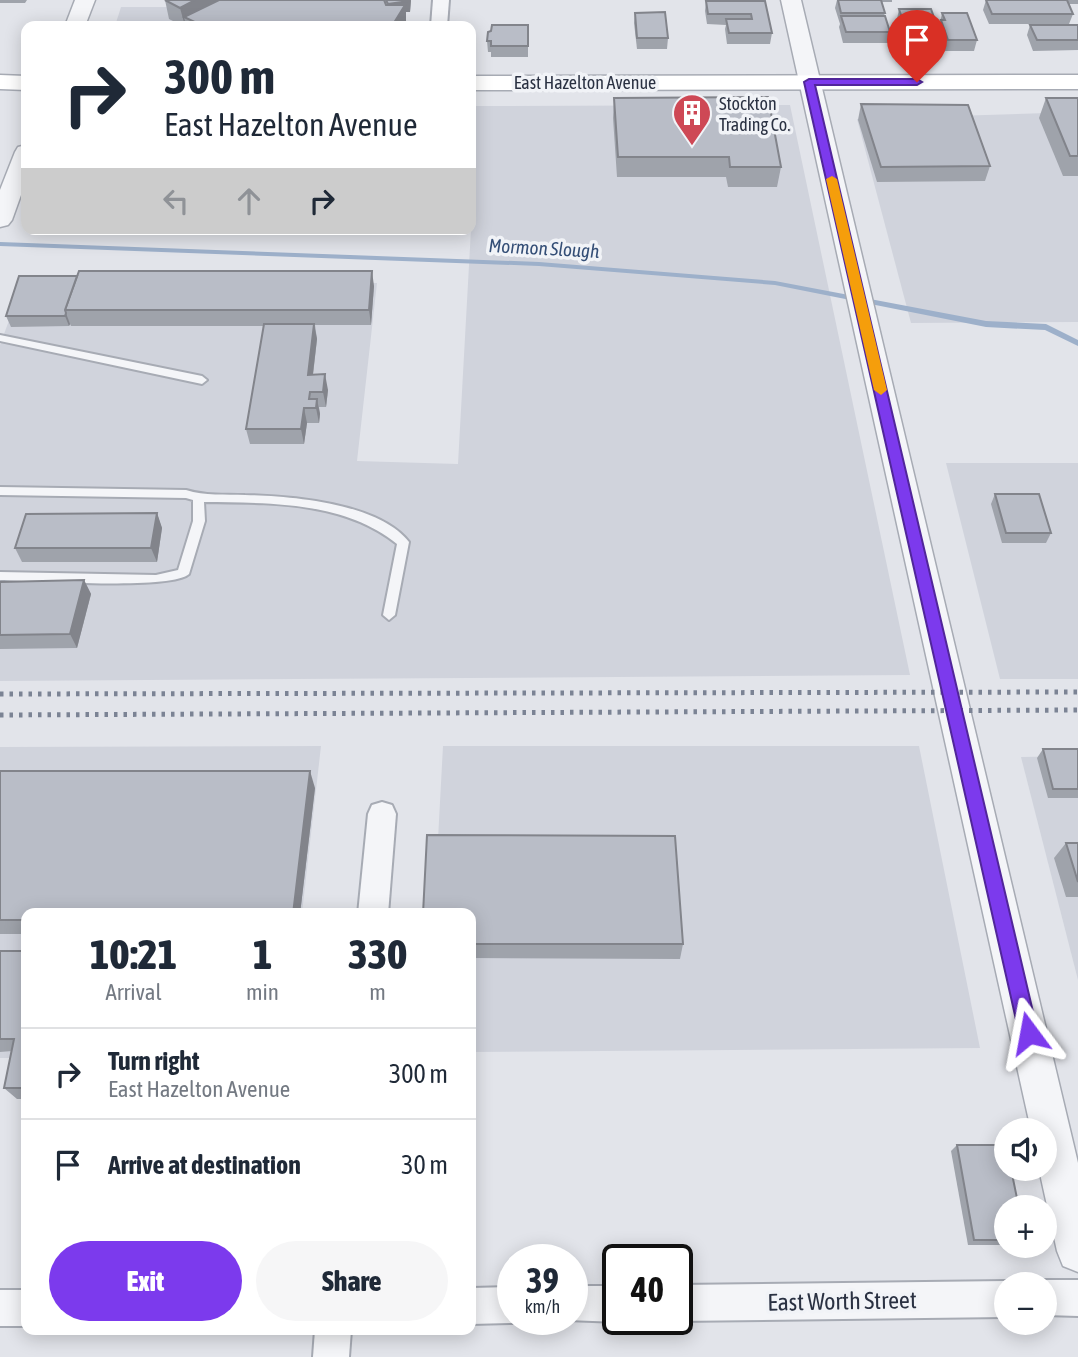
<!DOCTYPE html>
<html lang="en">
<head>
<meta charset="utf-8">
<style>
  :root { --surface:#fff; --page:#f6f6f7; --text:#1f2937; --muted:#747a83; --line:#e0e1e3; --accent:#7c3aed }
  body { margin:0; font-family:"Asap Condensed",sans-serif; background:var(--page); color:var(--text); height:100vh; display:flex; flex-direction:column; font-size:26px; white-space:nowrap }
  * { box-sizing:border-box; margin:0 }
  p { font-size:23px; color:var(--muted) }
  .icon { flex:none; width:38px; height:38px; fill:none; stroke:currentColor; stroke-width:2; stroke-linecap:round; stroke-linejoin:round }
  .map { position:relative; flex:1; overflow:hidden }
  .drawer { position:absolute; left:21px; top:908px; width:455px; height:427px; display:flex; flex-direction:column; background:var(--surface); border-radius:14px; box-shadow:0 4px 18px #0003 }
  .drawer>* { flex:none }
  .guide { position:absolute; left:21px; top:21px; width:455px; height:214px; border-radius:14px; box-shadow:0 4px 18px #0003; background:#fff; color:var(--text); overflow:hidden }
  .fabs { position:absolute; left:994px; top:1118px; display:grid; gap:14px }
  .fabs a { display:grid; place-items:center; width:63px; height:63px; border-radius:50%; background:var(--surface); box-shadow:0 4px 18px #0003; font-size:35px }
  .speed { position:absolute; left:497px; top:1244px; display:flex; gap:14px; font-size:35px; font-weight:700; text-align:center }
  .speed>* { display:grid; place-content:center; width:91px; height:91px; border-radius:50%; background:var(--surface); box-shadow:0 4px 18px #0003; line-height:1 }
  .speed small { font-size:18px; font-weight:400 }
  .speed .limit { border:4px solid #111; border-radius:10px; background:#fff; color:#111 }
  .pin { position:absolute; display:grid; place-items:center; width:60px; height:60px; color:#fff; margin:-72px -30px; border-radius:50% 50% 50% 0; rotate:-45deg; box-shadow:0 0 7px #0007 }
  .pin .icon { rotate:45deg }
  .me { position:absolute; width:77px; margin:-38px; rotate:347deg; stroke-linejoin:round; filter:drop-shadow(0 0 5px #0008) }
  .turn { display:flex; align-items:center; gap:24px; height:147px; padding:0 28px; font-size:32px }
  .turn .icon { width:91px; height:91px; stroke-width:2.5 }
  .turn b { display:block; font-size:49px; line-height:60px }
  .lanes { display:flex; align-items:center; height:66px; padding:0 28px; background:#0003; justify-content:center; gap:35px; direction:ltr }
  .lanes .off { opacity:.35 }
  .eta { display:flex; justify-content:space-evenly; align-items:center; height:119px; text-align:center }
  .eta b { font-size:42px; font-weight:800; line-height:49px }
  .action { display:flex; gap:14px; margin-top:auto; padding:14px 28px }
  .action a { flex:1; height:80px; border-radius:42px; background:var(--accent); color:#fff; font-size:28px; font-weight:800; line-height:80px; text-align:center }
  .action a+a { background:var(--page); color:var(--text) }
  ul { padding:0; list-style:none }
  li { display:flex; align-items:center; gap:21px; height:91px; padding:0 28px; border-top:2px solid var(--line) }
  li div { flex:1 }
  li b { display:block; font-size:26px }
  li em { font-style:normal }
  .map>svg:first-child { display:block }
  .built { fill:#d0d3dc }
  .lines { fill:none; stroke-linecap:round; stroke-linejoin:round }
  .stream { fill:#9db0ca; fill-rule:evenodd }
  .service-casing { stroke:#a7abb4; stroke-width:4 }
  .minor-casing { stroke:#a7abb4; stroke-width:4 }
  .tertiary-casing { stroke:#a7abb4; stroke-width:3 }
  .secondary-casing { stroke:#a7abb4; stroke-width:3 }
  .service { fill:#f4f5f8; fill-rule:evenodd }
  .minor { fill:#f4f5f8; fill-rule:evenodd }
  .tertiary { fill:#f4f5f8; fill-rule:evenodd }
  .secondary { fill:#fff; fill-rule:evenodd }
  .rail { stroke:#7b8394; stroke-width:5; stroke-dasharray:3.5 6; stroke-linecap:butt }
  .wall { fill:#9fa3ab }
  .shaded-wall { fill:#82848b }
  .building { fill:#b9bdc7; stroke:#82848b; stroke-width:2 }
  .route { fill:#7c3aed; stroke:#51269a; stroke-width:2 }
  .slow { fill:#f59e0b }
  .labels { text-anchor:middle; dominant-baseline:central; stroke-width:7; stroke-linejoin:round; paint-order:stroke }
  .far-street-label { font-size:18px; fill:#2a3142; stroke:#f1f3f7 }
  .far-poi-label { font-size:18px; fill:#2a3142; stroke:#f1f3f7; text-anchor:start }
  .far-water-label { font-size:19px; font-style:italic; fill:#344e76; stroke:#f1f3f7 }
  .near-street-label { font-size:24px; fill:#2a3142; stroke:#f1f3f7 }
</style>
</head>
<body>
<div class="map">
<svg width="1078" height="1357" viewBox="0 0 1078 1357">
  <rect width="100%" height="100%" fill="#e2e4ea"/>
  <!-- built -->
  <g class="built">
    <polygon points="121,7 218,7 213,26 115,26"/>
    <polygon points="790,105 910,675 0,681 0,345 22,285 377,283 357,461 458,464 471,229 471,106"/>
    <polygon points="1078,112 1078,322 911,323 857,119"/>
    <polygon points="946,463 1078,463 1078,679 1000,679"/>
    <polygon points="321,746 302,913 26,914 26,1058 0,1058 0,747"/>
    <polygon points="443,746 919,746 980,1048 471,1052 471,914 434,914"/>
    <polygon points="1078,756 1078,980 1021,757"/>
  </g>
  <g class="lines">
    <!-- stream -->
    <polygon class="stream" points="0,242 539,262 775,281 986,321 1046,324 1078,340 1078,346 1045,330 986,327 775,285 539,266 0,246"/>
    <defs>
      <g id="service">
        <polygon points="0,335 202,376 207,380 202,384 0,341"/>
        <path d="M0 487 186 490C205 496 225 494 245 495 291 496 379 503 409 542L395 615 389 620 383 615 397 544C344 501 269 503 204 502L205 521 189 574C173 590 30 581 0 580V572L156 575 178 570 193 521V500L186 498 0 495Z"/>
      </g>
      <g id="minor">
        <polygon points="433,0 449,0 447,26 431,26"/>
        <polygon points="382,802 392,805 396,814 388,914 358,914 368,814 372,805"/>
        <polygon points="1045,1280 1078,1280 1078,1316 1045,1315 1045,1284 1035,1284"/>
        <polygon points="1006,1281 1013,1284 1006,1284 1006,1317 677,1321 674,1320 677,1320 677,1285"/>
        <polygon points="572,1286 618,1286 618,1320 623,1320 618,1322 567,1320 572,1320"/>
        <polygon points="513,1287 513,1320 521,1320 513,1323 471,1324 471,1288"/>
        <rect x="0" y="1290" width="26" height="36"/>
        <polygon points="315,1330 351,1330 349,1357 313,1357"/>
      </g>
      <g id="tertiary">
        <polygon points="75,0 95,0 85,26 65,26"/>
        <polygon points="781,0 801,0 1078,1163 1078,1272 1063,1266 1057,1251 1039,1169 1045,1169 1045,1130 1031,1130"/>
        <polygon points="26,145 26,181 12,220 8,225 0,227 0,190 15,152 18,147"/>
      </g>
      <g id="secondary">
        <polygon points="0,75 26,76 26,90 0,89"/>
        <polygon points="1078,75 1078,89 471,90 471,76"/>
      </g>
    </defs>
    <!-- service casing -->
    <use href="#service" class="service-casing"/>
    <!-- minor casing -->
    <use href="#minor" class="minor-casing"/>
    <!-- tertiary casing -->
    <use href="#tertiary" class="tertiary-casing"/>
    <!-- secondary casing -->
    <use href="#secondary" class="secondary-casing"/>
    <!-- service -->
    <use href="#service" class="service"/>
    <!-- minor -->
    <use href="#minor" class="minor"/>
    <!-- tertiary -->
    <use href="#tertiary" class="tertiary"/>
    <!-- secondary -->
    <use href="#secondary" class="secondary"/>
    <!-- rail -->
    <g class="rail">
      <polyline points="0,694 1078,692"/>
      <polyline points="0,715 1078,710"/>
    </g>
  </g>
  <!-- wall -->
  <g class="wall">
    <polygon points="0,0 27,0 25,3 0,3"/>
    <polygon points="165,0 411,0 410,12 406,12 406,26 183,26 169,19"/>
    <polygon points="837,0 892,0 892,2 882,2 885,13 884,16 890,32 888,43 843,43 839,27 840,24 835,8"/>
    <polygon points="986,0 1078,0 1078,4 1069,4 1073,14 1069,24 989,24 983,10"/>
    <polygon points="706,1 765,1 772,33 770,44 727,44 725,29 726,25 707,24 705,11"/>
    <polygon points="899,9 939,29 942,13 977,40 974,51 945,51 943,44 940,53 915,53 908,34 902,34 897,19"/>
    <polygon points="635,13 668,38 667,49 637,49 634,23"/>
    <polygon points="528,25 528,57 491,57 491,52 488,52 487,41"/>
    <polygon points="1030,25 1078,25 1078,50 1033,51 1027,35"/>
    <polygon points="614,98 781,167 777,187 728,187 726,177 617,177 613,118"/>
    <polygon points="1046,98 1078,98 1078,176 1063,176 1039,118"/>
    <polygon points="861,104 990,166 985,181 877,182 858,120"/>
    <polygon points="19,276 374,286 371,325 315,325 317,339 313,375 328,390 326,407 319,407 320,414 319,423 307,423 304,444 250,444 246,429 264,326 71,326 70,324 69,326 11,327 6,316"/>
    <polygon points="995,494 1051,533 1046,543 1002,543 991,504"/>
    <polygon points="157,513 162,528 157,562 22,562 15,548"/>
    <polygon points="84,580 91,594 77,648 0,649 0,582"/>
    <polygon points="1043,749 1078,749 1078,798 1048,798 1037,758"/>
    <polygon points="0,771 315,788 300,914 26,914 26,934 0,934"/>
    <polygon points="1066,843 1078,843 1078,897 1066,897 1054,858"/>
    <polygon points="471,914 683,944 680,959 471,958"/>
    <polygon points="0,951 26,951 26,1099 17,1099 4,1088 12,1051 0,1052"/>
    <polygon points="957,1145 1006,1208 1006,1245 968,1245 951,1151"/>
  </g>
  <!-- shaded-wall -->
  <g class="shaded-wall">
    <polygon points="195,0 236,0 184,17 186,26 185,26 180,8"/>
    <polygon points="411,0 410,12 406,12 406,26 392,26 389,14 388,4"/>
    <polygon points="372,271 374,286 371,325 369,310"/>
    <polygon points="66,313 70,324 69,326 65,316"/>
    <polygon points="314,324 317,339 311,390 308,375"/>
    <polygon points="325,374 328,390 326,407 323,392"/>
    <polygon points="317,399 320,414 319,423 316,408"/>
    <polygon points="304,408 307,423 304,444 301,429"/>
    <polygon points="157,513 162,528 157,562 151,548"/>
    <polygon points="84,580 91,594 77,648 70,634"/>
    <polygon points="310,771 315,788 300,914 293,914"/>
  </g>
  <!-- building -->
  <g class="building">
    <polygon points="165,0 195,0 180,8"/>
    <polygon points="219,0 384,0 386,5 405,5 392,26 203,26 184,17"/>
    <polygon points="386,0 409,0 409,1 388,4"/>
    <polygon points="838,0 881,0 885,13 841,13"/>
    <polygon points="986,0 1067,0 1073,14 992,14"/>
    <polygon points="706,1 765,1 772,33 729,33 726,19 752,19 751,14 708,14"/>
    <polygon points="899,9 931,9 943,43 917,43 911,24 904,24"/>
    <polygon points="665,12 668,38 637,38 635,13"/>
    <polygon points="942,13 967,13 977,40 948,40 941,20 945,20"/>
    <polygon points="841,16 885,16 890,32 846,32"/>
    <polygon points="492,25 528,25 528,46 491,46 491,41 487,41 488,32 491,31"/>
    <polygon points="1030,25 1078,25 1078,40 1037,40"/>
    <polygon points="768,97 781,167 730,167 729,157 618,157 614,98"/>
    <polygon points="1046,98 1078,98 1078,156 1070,156"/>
    <polygon points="861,104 968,105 990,166 881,167"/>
    <polygon points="79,271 372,271 369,310 65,310"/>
    <polygon points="19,276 77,276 65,310 66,313 65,316 6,316"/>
    <polygon points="264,324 314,324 308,375 325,374 323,392 310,392 309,399 317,399 316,408 304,408 301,429 246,429"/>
    <polygon points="995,494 1039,494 1051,533 1006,533"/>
    <polygon points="157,513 151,548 15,548 26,514"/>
    <polygon points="84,580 70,634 0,635 0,582"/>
    <polygon points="1043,749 1078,749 1078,789 1053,789"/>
    <polygon points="0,771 310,771 293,914 26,914 26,920 0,920"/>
    <polygon points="427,835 675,836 683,944 471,944 471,914 423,914"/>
    <polygon points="1066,843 1078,843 1078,882"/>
    <polygon points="0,951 26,951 26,1088 4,1088 14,1039 0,1039"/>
    <polygon points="957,1145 1006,1145 1006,1169 1011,1169 1019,1208 1006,1208 1006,1240 974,1240"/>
  </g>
  <!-- route -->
  <polygon class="route" points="809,79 917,79 922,82 917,85 815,85 1038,1033 1036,1039 1029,1042 1022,1039 1019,1033 804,82"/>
  <!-- slow -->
  <polygon class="slow" points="832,176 837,179 887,390 881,395 874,390 826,179"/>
  <!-- icons -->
  <defs>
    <symbol id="building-pin" viewBox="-11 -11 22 30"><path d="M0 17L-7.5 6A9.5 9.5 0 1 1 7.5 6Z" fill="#ce4855" stroke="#f1f3f7"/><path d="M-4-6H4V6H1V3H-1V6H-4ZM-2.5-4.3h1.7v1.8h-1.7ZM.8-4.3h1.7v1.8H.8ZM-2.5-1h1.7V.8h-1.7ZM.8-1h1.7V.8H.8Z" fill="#fff"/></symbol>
  </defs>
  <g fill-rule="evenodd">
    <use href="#building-pin" x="670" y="91" width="44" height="60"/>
  </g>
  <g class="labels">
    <!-- far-street labels -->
    <g class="far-street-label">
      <text x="585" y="82">East Hazelton Avenue</text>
    </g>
    <!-- far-poi labels -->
    <g class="far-poi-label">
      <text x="719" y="103">Stockton<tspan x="719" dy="21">Trading Co.</tspan></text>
    </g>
    <!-- far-water labels -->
    <g class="far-water-label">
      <text transform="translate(544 248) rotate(3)">Mormon Slough</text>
    </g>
    <!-- near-street labels -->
    <g class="near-street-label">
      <text transform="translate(842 1301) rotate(-1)">East Worth Street</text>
    </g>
  </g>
</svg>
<div class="fabs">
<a><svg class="icon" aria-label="sound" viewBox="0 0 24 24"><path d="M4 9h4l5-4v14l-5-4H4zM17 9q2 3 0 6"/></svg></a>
<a>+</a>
<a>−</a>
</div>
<div class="speed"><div>39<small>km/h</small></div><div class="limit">40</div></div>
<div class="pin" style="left:917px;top:82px;background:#d93025"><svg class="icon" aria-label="arrive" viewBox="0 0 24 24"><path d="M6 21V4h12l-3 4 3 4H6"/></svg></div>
<svg class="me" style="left:1029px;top:1033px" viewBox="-20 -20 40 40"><path d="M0-17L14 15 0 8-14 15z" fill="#7c3aed" stroke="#fff" stroke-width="4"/></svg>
<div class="guide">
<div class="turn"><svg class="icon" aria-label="right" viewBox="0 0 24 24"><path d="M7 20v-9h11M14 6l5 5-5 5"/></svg><div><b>300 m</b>East Hazelton Avenue</div></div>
<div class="lanes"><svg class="icon off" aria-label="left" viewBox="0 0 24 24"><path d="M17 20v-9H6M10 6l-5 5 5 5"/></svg><svg class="icon off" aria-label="ahead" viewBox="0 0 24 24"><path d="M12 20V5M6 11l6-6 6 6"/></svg><svg class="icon" aria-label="right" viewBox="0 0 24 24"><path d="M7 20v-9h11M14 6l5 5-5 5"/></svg></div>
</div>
<section class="drawer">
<div class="eta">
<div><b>10:21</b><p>Arrival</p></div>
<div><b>1</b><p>min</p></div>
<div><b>330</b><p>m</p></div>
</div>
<ul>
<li><svg class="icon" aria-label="right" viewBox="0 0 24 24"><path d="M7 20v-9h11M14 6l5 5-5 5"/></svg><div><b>Turn right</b><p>East Hazelton Avenue</p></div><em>300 m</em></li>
<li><svg class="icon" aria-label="arrive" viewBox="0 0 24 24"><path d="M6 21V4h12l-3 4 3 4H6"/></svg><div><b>Arrive at destination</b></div><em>30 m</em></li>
</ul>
<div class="action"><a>Exit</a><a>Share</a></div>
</section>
</div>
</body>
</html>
